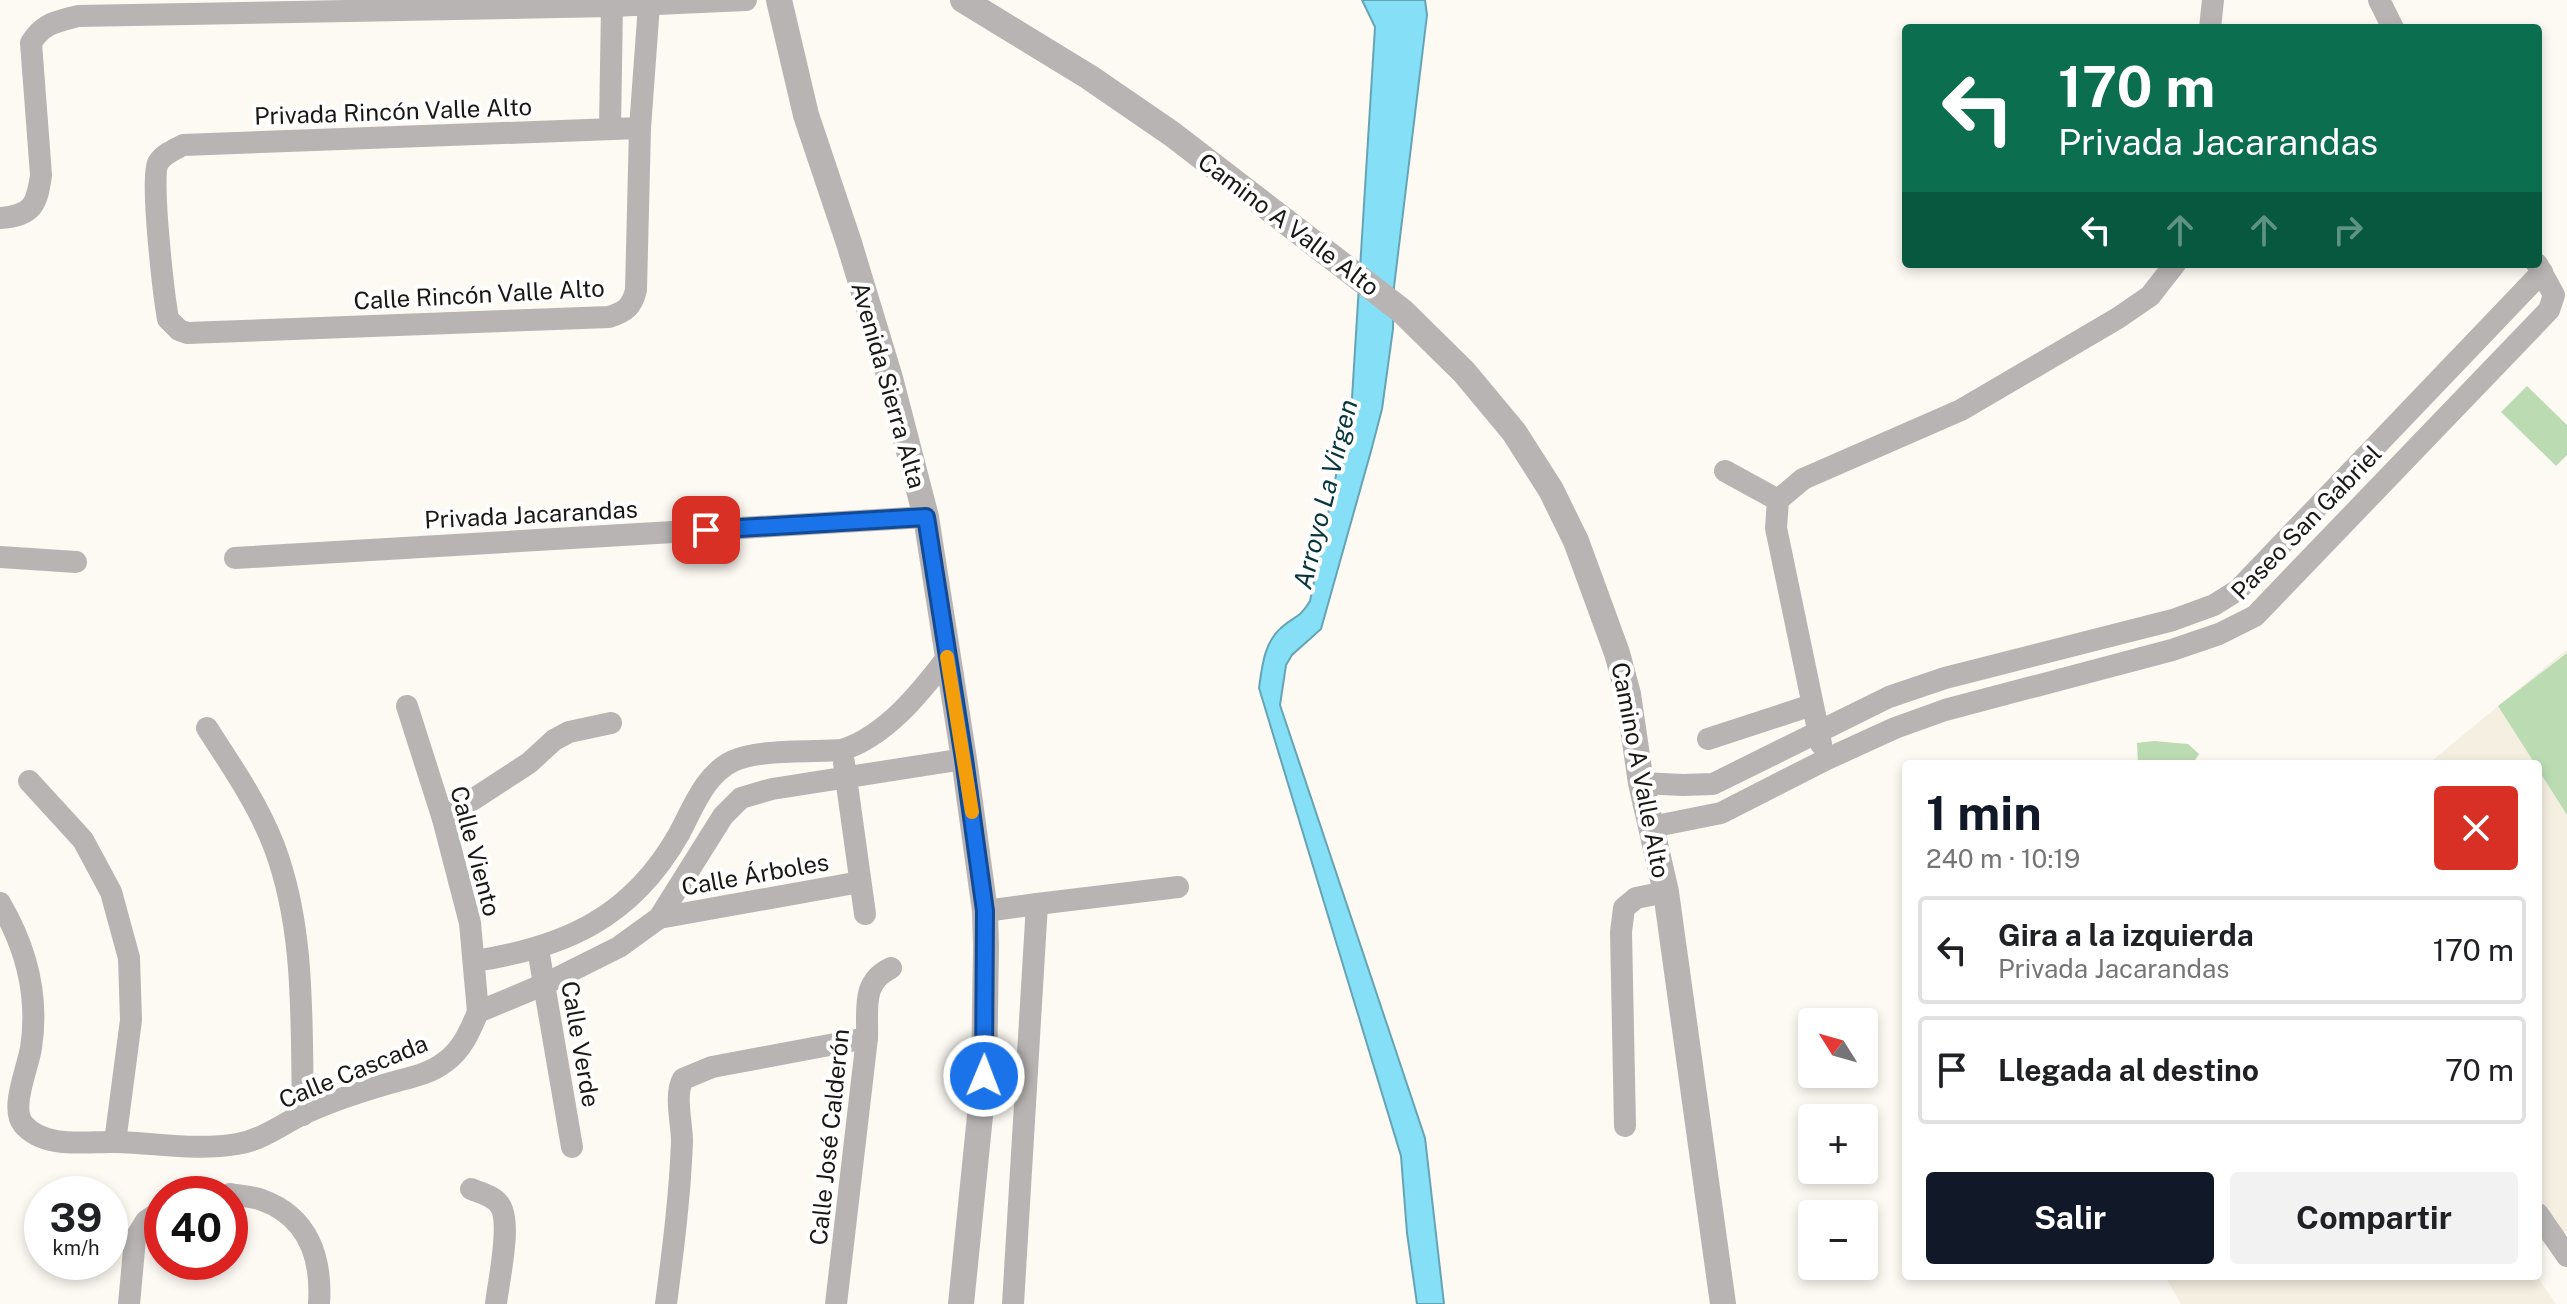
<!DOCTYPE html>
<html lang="es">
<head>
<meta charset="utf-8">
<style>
  :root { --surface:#fff; --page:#f2f2f2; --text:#202124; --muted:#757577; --line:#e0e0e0; --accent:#111827 }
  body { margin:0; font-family:"Public Sans",sans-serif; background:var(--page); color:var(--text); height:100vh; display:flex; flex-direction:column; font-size:30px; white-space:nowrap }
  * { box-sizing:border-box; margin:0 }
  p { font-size:26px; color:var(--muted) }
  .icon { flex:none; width:44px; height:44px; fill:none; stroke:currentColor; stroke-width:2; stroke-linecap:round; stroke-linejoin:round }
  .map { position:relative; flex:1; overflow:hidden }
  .details { position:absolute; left:1902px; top:760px; width:640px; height:520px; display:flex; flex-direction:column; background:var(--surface); border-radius:8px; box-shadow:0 4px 12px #0003 }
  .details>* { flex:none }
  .banner { position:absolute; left:1902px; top:24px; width:640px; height:244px; border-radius:8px; box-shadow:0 4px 12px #0003; background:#0b6e4f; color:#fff; overflow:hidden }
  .needle { width:52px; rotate:307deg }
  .controls { position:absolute; left:1798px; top:1008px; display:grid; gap:16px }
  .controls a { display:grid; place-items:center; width:80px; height:80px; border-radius:8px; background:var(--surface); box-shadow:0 4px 12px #0003; font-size:40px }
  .speed { position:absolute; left:24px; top:1176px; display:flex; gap:16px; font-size:40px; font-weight:700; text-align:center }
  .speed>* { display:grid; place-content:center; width:104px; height:104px; border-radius:50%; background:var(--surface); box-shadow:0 4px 12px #0003; line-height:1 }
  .speed small { font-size:20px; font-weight:400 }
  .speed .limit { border:12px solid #d22; background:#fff; color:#111 }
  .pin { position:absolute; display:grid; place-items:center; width:68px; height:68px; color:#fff; margin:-34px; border-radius:16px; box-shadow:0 4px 12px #0006 }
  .me { position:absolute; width:88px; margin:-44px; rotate:1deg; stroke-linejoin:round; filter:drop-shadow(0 0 6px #0008) }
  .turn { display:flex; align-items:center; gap:28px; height:168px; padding:0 24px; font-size:36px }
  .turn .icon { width:104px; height:104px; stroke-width:2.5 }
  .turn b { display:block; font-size:56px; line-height:68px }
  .lanes { display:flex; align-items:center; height:76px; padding:0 24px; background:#0003; justify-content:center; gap:40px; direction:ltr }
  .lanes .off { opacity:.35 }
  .round { display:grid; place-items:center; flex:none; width:84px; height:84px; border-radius:8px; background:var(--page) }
  .overview { display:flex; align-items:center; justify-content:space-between; height:136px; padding:0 24px }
  h1 { font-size:48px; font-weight:700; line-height:60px; color:var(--accent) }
  .primary-button { display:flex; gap:16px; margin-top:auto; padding:16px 24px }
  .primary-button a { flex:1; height:92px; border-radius:8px; background:var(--accent); color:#fff; font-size:32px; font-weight:700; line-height:92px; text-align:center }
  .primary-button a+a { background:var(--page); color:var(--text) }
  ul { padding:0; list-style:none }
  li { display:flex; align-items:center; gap:24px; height:108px; margin:0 16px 12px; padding:0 8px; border:4px solid var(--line); border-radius:8px }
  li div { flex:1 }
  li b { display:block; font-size:30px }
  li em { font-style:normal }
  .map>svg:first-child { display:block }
  .built { fill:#f5efe2 }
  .green { fill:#bbdcb3 }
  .water { fill:#85e0f7; stroke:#65a4b4; stroke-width:2 }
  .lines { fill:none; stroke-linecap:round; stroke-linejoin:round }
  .minor { stroke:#b7b4b3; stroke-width:22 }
  .tertiary { stroke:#b7b4b3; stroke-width:26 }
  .route-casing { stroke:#114b97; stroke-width:20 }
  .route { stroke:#1a73e8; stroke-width:14 }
  .slow { stroke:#f59e0b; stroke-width:14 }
  .labels { text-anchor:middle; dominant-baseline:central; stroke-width:8; stroke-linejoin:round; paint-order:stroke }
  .street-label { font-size:24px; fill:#191816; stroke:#fff }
  .water-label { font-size:26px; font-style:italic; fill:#08343e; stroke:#fff }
</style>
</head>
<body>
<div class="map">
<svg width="2567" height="1304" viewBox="0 0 2567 1304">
  <rect width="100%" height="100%" fill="#fdfaf4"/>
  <!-- built -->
  <g class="built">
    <polygon points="2567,649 2567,1231 2538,1249 2538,764 2428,764"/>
    <polygon points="2165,1276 2537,1276 2556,1304 2181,1304"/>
  </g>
  <!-- green -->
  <g class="green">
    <polygon points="2527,386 2567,425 2567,455 2556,466 2501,412"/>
    <polygon points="2567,653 2567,815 2538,769 2538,764 2535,764 2498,706"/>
    <polygon points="2154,741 2188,744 2199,754 2195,760 2199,764 2138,764 2137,743"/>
  </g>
  <!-- water -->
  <path class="water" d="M1362 0H1425L1427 15 1394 287 1393 329 1382 409 1371 451 1321 629 1292 655 1286 665 1280 705 1425 1138 1444 1304H1417L1407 1233 1401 1156 1259 688C1262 667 1264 642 1282 627 1295 616 1300 618 1310 601L1352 398 1375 27Z"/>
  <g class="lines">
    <!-- minor -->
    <g class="minor">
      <polyline points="2379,0 2393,28"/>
      <polyline points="2210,28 2213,0"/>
      <polyline points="610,128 612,6"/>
      <path d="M640 128 183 145C174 150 163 154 158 163 150 178 164 296 168 319L179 330 187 333 609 317C625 312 632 307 636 290L640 128 649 5"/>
      <path d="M0 218C32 216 37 205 41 175L31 43C43 23 56 22 78 16L612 6 746 0"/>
      <polyline points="1725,471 1778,500"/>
      <polyline points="0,557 76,562"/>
      <polyline points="235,558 926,517"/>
      <polyline points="407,706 443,819 470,923 478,1012"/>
      <path d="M207 728C231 765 258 804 274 846 306 930 301 1025 303 1115"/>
      <polyline points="1708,739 1812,705"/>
      <polyline points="1821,744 1776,528 1778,500 1803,479 1961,410 2118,318 2150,296 2175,264"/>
      <polyline points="844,763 865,914"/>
      <polyline points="29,781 83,840 111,892 129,958 131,1020 115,1142"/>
      <polyline points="1641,783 1683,785 1713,784 1889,697 1945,678 2173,620 2214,605 2238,590 2542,272"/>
      <polyline points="443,819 529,763 554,740 569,732 611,723"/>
      <polyline points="1651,827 1721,813 1827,759 1895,728 1945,710 2172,650 2219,634 2255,616 2549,310 2554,295 2537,264"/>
      <path d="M0 903C26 947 39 996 31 1048 28 1067 10 1108 23 1124 45 1150 88 1141 116 1142 157 1143 196 1151 237 1144 262 1140 281 1125 303 1114 334 1100 368 1089 401 1080 417 1076 432 1072 445 1062 462 1050 470 1031 478 1012L545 984 619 947 659 918 723 816 741 798 772 789 964 759"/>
      <polyline points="1037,904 1178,887"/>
      <polyline points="985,911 1037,904 1013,1304"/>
      <polyline points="659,918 860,882"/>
      <polyline points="538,949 572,1147"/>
      <path d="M475 961C566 947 632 917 679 834 693 808 705 774 733 761 758 749 813 752 842 750 886 736 920 693 947 658"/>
      <polyline points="1625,1126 1621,932 1624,908 1636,898 1666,892"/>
      <path d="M471 1189C481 1193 493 1196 499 1204 513 1221 498 1282 496 1304"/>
      <path d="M230 1194C240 1196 252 1196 262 1200 309 1217 322 1259 319 1304"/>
      <polyline points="2538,1214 2567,1256"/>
      <polyline points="129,1304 135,1239 146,1221 162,1210"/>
      <path d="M666 1304C673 1250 680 1196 682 1141 682 1123 674 1095 683 1079L712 1067 867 1038"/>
      <path d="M836 1304 867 1038C868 1009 861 982 891 968"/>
    </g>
    <!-- tertiary -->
    <g class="tertiary">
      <polyline points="779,0 806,115 849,243 890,378 926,517 964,759 985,911 986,947 984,1076 961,1304"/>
      <polyline points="963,0 1089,77 1172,134 1402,311 1464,372 1514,432 1551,490 1576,541 1617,653 1628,694 1641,783 1666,892 1723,1304"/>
    </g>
  </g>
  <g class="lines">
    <defs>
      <polyline id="route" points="706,530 926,517 964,759 985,911 984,1076"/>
    </defs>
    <!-- route casing -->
    <use href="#route" class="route-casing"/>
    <!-- route -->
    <use href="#route" class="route"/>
    <!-- slow -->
    <polyline class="slow" points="947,657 972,812"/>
  </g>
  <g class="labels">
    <!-- street labels -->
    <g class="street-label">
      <text transform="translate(393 111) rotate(-2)">Privada Rincón Valle Alto</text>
      <text transform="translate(1289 224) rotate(37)">Camino A Valle Alto</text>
      <text transform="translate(479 294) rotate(-3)">Calle Rincón Valle Alto</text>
      <text transform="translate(889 385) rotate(74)">Avenida Sierra Alta</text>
      <text transform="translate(531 514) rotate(-3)">Privada Jacarandas</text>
      <text transform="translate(2306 522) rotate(-46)">Paseo San Gabriel</text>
      <text transform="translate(1641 770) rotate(79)">Camino A Valle Alto</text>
      <text transform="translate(476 851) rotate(75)">Calle Viento</text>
      <text transform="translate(755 874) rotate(-10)">Calle Árboles</text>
      <text transform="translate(581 1044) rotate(80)">Calle Verde</text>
      <text transform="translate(353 1071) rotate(-22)">Calle Cascada</text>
      <text transform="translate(829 1137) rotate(-84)">Calle José Calderón</text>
    </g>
    <!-- water labels -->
    <g class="water-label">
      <text transform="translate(1325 494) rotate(-76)">Arroyo La Virgen</text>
    </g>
  </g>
</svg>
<div class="controls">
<a><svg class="needle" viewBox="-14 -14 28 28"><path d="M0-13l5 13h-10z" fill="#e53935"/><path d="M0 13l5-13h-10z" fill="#757577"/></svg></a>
<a>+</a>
<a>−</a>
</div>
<div class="speed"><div>39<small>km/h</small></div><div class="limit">40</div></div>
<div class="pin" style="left:706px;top:530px;background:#d93025"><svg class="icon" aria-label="arrive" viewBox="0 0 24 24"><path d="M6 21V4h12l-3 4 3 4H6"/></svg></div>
<svg class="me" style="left:984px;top:1076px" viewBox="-20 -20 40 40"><circle r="17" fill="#1a73e8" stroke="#fff" stroke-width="3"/><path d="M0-11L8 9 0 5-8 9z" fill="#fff"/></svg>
<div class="banner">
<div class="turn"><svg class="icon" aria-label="left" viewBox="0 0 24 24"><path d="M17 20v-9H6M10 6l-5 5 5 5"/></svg><div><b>170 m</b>Privada Jacarandas</div></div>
<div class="lanes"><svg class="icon" aria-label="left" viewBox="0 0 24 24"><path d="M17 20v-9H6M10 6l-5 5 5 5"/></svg><svg class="icon off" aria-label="ahead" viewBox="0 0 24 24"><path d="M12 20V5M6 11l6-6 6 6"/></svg><svg class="icon off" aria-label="ahead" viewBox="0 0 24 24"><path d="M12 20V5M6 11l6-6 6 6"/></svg><svg class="icon off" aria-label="right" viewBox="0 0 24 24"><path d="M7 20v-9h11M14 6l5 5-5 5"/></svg></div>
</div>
<section class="details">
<div class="overview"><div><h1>1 min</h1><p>240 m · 10:19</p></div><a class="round" style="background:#d93025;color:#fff"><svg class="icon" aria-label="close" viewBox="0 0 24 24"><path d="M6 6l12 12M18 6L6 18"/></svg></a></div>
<ul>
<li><svg class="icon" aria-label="left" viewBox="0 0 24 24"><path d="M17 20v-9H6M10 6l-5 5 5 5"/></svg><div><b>Gira a la izquierda</b><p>Privada Jacarandas</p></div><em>170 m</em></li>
<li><svg class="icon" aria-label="arrive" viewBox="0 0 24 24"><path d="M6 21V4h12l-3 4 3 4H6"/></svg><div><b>Llegada al destino</b></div><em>70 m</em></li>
</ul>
<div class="primary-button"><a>Salir</a><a>Compartir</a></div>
</section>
</div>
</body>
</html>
